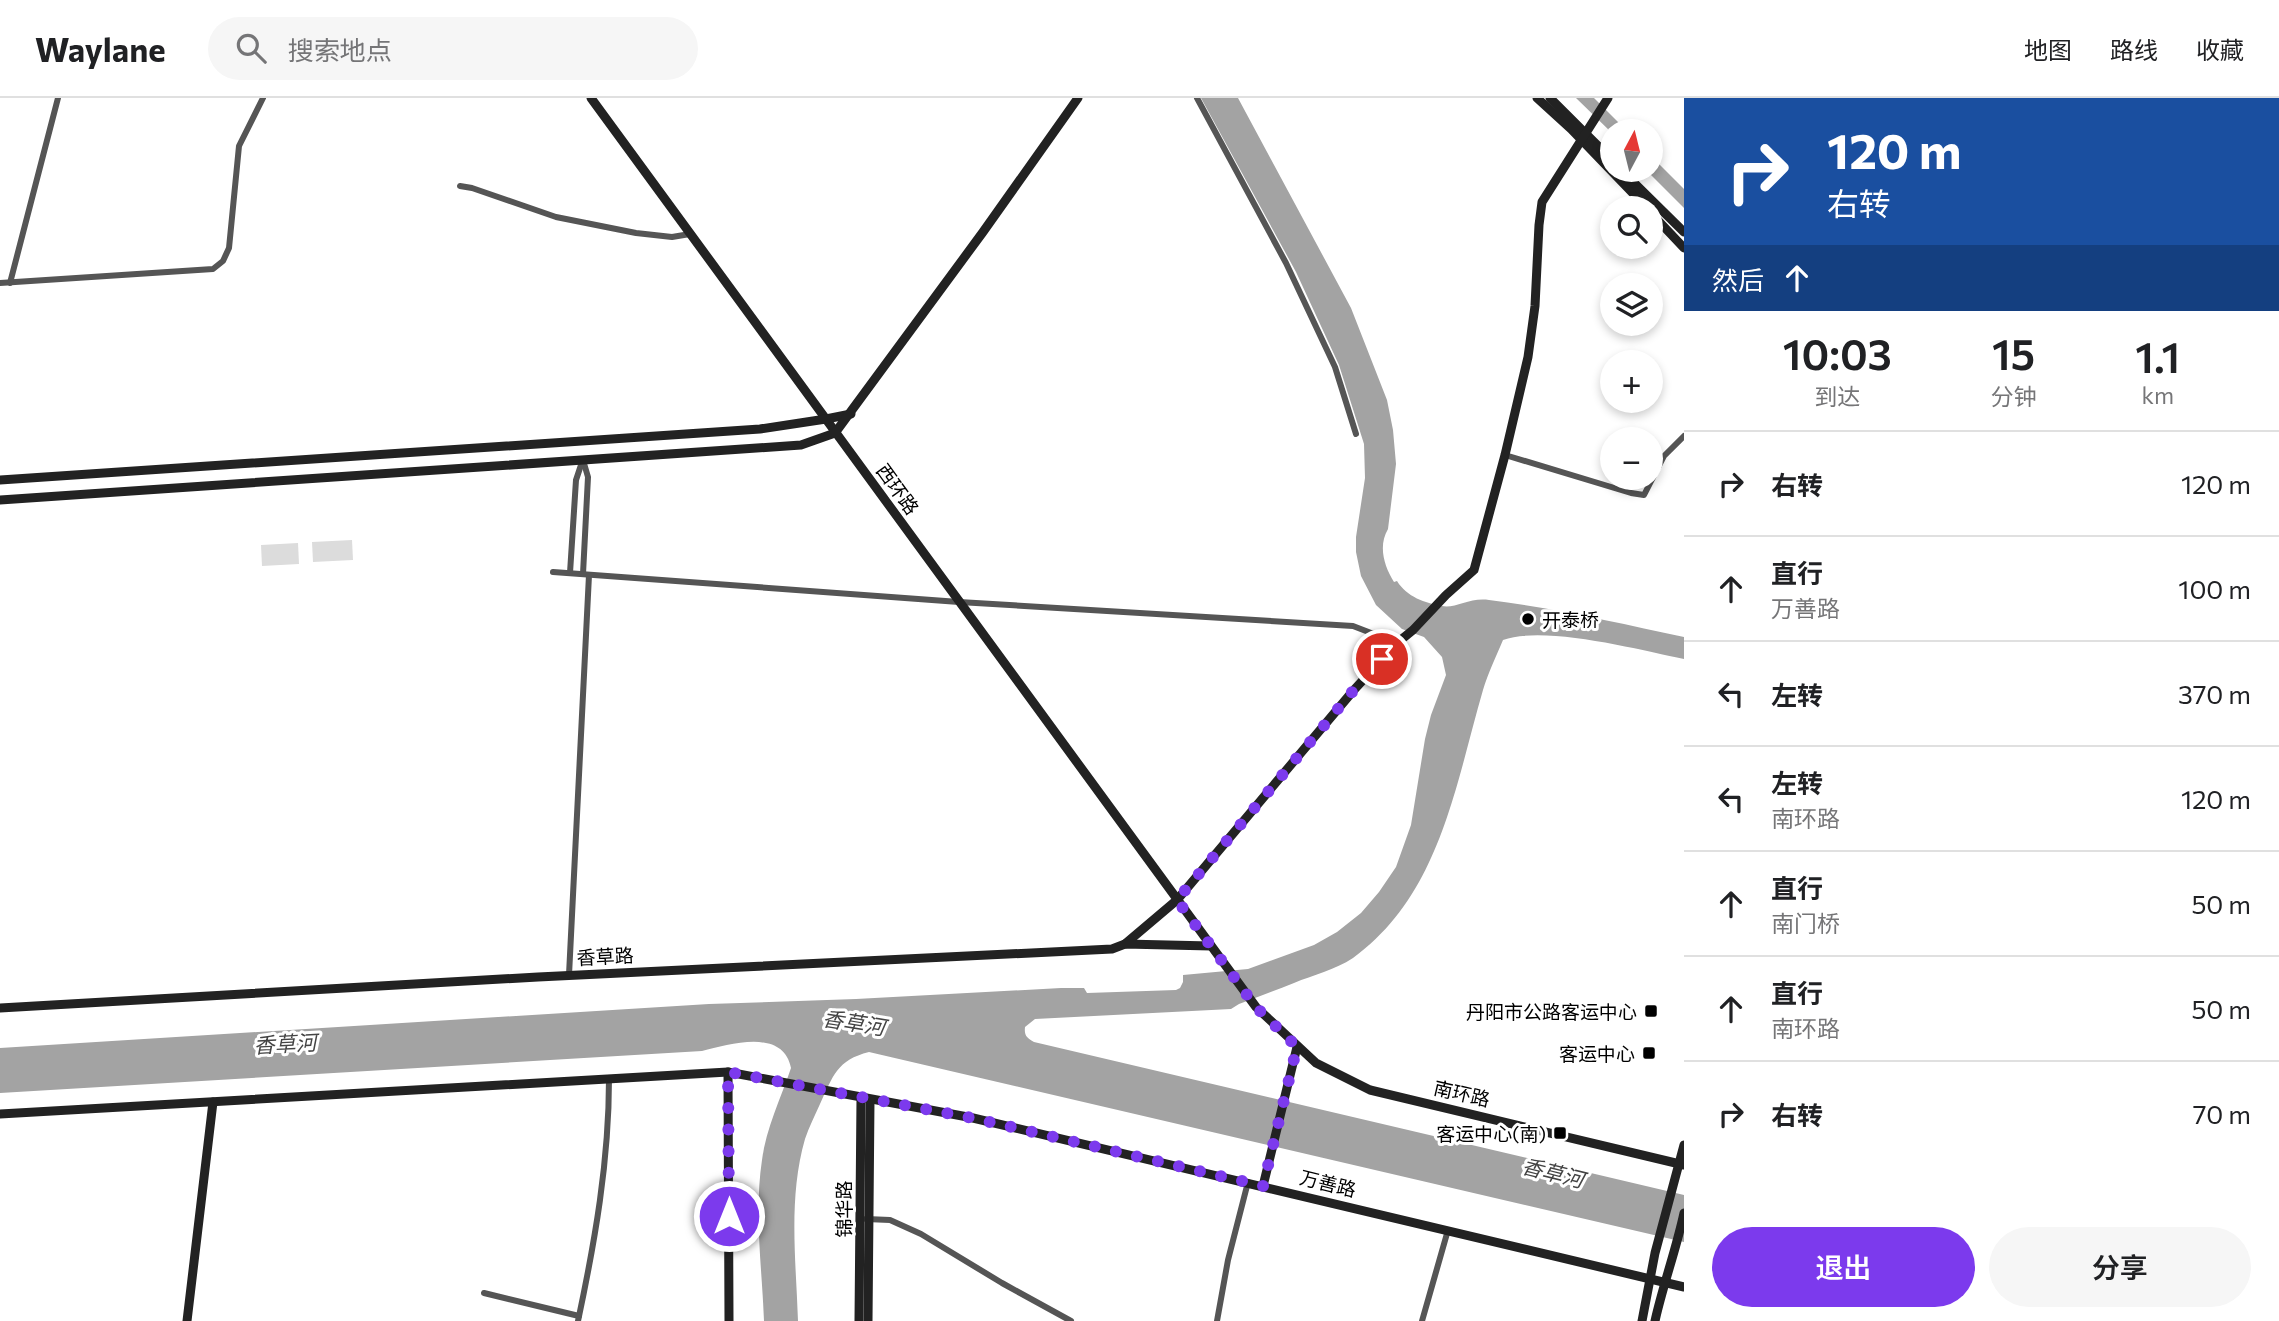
<!DOCTYPE html>
<html lang="zh">
<head>
<meta charset="utf-8">
<style>
  :root { --surface:#fff; --page:#f6f6f6; --text:#202124; --muted:#757577; --line:#e0e0e0; --accent:#7c3aed }
  body { margin:0; font-family:Commissioner,"Noto Sans SC",sans-serif; background:var(--page); color:var(--text); height:100vh; display:flex; flex-direction:column; font-size:26px; white-space:nowrap }
  * { box-sizing:border-box; margin:0 }
  p { font-size:23px; color:var(--muted) }
  .icon { flex:none; width:38px; height:38px; fill:none; stroke:currentColor; stroke-width:2; stroke-linecap:round; stroke-linejoin:round }
  .map { position:relative; flex:1; overflow:hidden }
  .side { display:flex; flex-direction:column; background:var(--surface); width:595px }
  .side>* { flex:none }
  .hud { background:#1a4fa0; color:#fff; overflow:hidden }
  .needle { width:46px; rotate:7deg }
  .controls { position:absolute; left:1600px; top:21px; display:grid; gap:14px }
  .controls a { display:grid; place-items:center; width:63px; height:63px; border-radius:50%; background:var(--surface); box-shadow:0 4px 10px #0003; font-size:35px }
  .pin { position:absolute; display:grid; place-items:center; width:60px; height:60px; color:#fff; margin:-30px; border:4px solid #fff; border-radius:50%; box-shadow:0 2px 7px #0007 }
  .me { position:absolute; width:77px; margin:-38px; rotate:0deg; stroke-linejoin:round; filter:drop-shadow(0 0 5px #0008) }
  .turn { display:flex; align-items:center; gap:24px; height:147px; padding:0 28px; font-size:32px }
  .turn .icon { width:91px; height:91px; stroke-width:2.5 }
  .turn b { display:block; font-size:49px; line-height:60px }
  .then { display:flex; align-items:center; height:66px; padding:0 28px; background:#0003; gap:14px; font-size:26px }
  .eta { display:flex; justify-content:space-evenly; align-items:center; height:119px; text-align:center }
  .eta b { font-size:42px; font-weight:600; line-height:49px }
  .cta { display:flex; gap:14px; margin-top:auto; padding:14px 28px }
  .cta a { flex:1; height:80px; border-radius:42px; background:var(--accent); color:#fff; font-size:28px; font-weight:600; line-height:80px; text-align:center }
  .cta a+a { background:var(--page); color:var(--text) }
  ul { padding:0; list-style:none }
  li { display:flex; align-items:center; gap:21px; height:105px; padding:0 28px; border-top:2px solid var(--line) }
  li div { flex:1 }
  li b { display:block; font-size:26px }
  li em { font-style:normal }
  header { display:flex; align-items:center; gap:42px; box-sizing:border-box; height:98px; padding:0 35px; background:var(--surface); border-bottom:2px solid var(--line) }
  header strong { font-size:33px }
  nav { display:flex; gap:38px; margin-inline-start:auto; font-size:24px }
  .search { width:490px; height:63px; background:var(--page); display:flex; align-items:center; gap:18px; box-sizing:border-box; padding:0 24px; border-radius:38px; color:var(--muted); font-size:26px }
  main { display:flex; flex:1; min-height:0 }
  .map>svg:first-child { display:block }
  .green { fill:#dcdcdc }
  .water { fill:#a3a3a3 }
  .lines { fill:none; stroke-linecap:round; stroke-linejoin:round }
  .street { stroke:#555; stroke-width:6 }
  .secondary { stroke:#222; stroke-width:9 }
  .route { stroke:#7c3aed; stroke-width:12; stroke-dasharray:0 21.6 }
  .poi-dot { fill:#000; stroke:#fff; stroke-width:2.5 }
  .labels { text-anchor:middle; dominant-baseline:central; stroke-width:6; stroke-linejoin:round; paint-order:stroke }
  .street-label { font-size:19px; fill:#000; stroke:#fff }
  .poi-label { font-size:19px; fill:#000; stroke:#fff; text-anchor:end }
  .water-label { font-size:21px; font-style:italic; fill:#444; stroke:#fff }
</style>
</head>
<body>
<header>
<strong>Waylane</strong>
<div class="search"><svg class="icon" aria-label="search" viewBox="0 0 24 24"><circle cx="10" cy="10" r="6"/><path d="M15 15l6 6"/></svg>搜索地点</div>
<nav><a>地图</a><a>路线</a><a>收藏</a></nav>
</header>
<main>
<div class="map">
<svg width="1684" height="1223" viewBox="0 0 1684 1223">
  <rect width="100%" height="100%" fill="#fff"/>
  <!-- green -->
  <g class="green">
    <polygon points="352,442 353,462 313,464 312,444"/>
    <polygon points="298,445 299,466 262,468 261,447"/>
  </g>
  <!-- water -->
  <g class="water">
    <path d="M1201 0H1238L1351 210 1387 302 1393 332 1396 366 1388 431C1378 448 1384 468 1394 484L1397 483C1407 499 1425 505 1442 508 1455 511 1470 499 1489 502 1555 510 1619 525 1684 539V561C1639 552 1545 527 1503 542 1496 559 1488 575 1483 592 1455 688 1440 797 1353 860 1335 872 1313 877 1294 885 1276 892 1258 899 1239 906L1231 911 1035 921 1025 929C1024 938 1027 940 1034 944L1684 1097V1144L869 954C837 962 833 978 820 1006 815 1017 809 1029 805 1041 788 1100 796 1163 798 1223H764C762 1170 754 1115 762 1062 766 1030 781 1000 791 970 783 930 731 946 702 953L0 995V950L709 906 856 901 1061 890H1084L1087 895 1176 892 1180 890 1183 884V877L1248 871 1314 847 1337 834 1361 815 1379 794 1396 769 1411 727 1425 641 1431 617 1446 577 1442 559 1424 539 1402 531 1376 507 1361 478 1356 454V439L1365 380 1364 346 1339 267 1296 174Z"/>
    <polygon points="1576,0 1594,0 1627,33 1612,33 1612,35"/>
    <polygon points="1650,57 1684,91 1684,110 1646,72 1650,72"/>
  </g>
  <g class="lines">
    <!-- street -->
    <g class="street">
      <polyline points="1197,0 1286,165 1335,269 1356,336"/>
      <polyline points="460,88 472,90 556,119 636,135 672,139 690,136"/>
      <polyline points="0,185 213,171 223,163 229,150 239,48 263,0"/>
      <polyline points="10,185 58,0"/>
      <polyline points="1505,357 1631,395 1644,397 1664,358 1684,338"/>
      <polyline points="583,362 588,379 583,476"/>
      <polyline points="553,474 959,504 1353,528 1397,545"/>
      <polyline points="570,475 576,382 582,364"/>
      <polyline points="569,877 589,477"/>
      <polyline points="866,1121 890,1122 921,1136 1002,1185 1071,1223"/>
      <polyline points="484,1195 579,1218"/>
      <path d="M578 1223C595 1143 609 1063 609 981"/>
      <polyline points="1217,1223 1228,1162 1248,1084"/>
      <polyline points="1422,1223 1448,1132"/>
    </g>
    <!-- secondary -->
    <g class="secondary">
      <polyline points="591,0 1256,909 1316,965 1370,992 1684,1067"/>
      <polyline points="1537,0 1571,31 1647,110"/>
      <polyline points="1550,0 1612,62"/>
      <polyline points="1621,72 1684,134"/>
      <polyline points="1650,114 1684,150"/>
      <polyline points="0,382 760,331 826,321 851,316"/>
      <polyline points="0,402 801,347 835,335 983,134 1078,0"/>
      <polyline points="1125,846 1177,802 1353,593 1397,545 1413,532 1446,497 1474,472 1505,357 1528,259 1535,208 1539,127 1542,104 1608,0"/>
      <polyline points="0,910 538,879 1112,851 1125,846 1211,848"/>
      <polyline points="728,974 729,1223"/>
      <polyline points="0,1016 728,974 973,1020 1684,1189"/>
      <polyline points="1263,1088 1297,949"/>
      <polyline points="187,1223 213,1004"/>
      <polyline points="859,1223 861,1000"/>
      <polyline points="868,1223 870,1002"/>
      <polyline points="1642,1223 1655,1155 1684,1047"/>
      <path d="M1655 1223C1663 1187 1676 1152 1684 1115"/>
    </g>
  </g>
  <g class="lines">
    <!-- route -->
    <polyline class="route" points="729,1118 728,974 973,1020 1263,1088 1297,949 1256,909 1177,802 1353,593 1382,561"/>
  </g>
  <!-- markers -->
  <g class="poi-dot">
    <circle cx="1528" cy="521" r="7"/>
    <rect x="1644" y="906" width="14" height="14" rx="3.5"/>
    <rect x="1642" y="948" width="14" height="14" rx="3.5"/>
    <rect x="1553" y="1028" width="14" height="14" rx="3.5"/>
  </g>
  <g class="labels">
    <!-- street labels -->
    <g class="street-label">
      <text transform="translate(898 391) rotate(54)">西环路</text>
      <text transform="translate(605 858) rotate(-3)">香草路</text>
      <text transform="translate(1462 995) rotate(13)">南环路</text>
      <text transform="translate(1328 1085) rotate(14)">万善路</text>
      <text transform="translate(843 1111) rotate(-90)">锦华路</text>
    </g>
    <!-- poi labels -->
    <g class="poi-label">
      <text x="1542" y="521" text-anchor="start">开泰桥</text>
      <text x="1637" y="913">丹阳市公路客运中心</text>
      <text x="1635" y="955">客运中心</text>
      <text x="1546" y="1035">客运中心(南)</text>
    </g>
    <!-- water labels -->
    <g class="water-label">
      <text transform="translate(854 924) rotate(9)">香草河</text>
      <text transform="translate(285 945) rotate(-3)">香草河</text>
      <text transform="translate(1553 1074) rotate(14)">香草河</text>
    </g>
  </g>
</svg>
<div class="controls">
<a><svg class="needle" viewBox="-14 -14 28 28"><path d="M0-13l5 13h-10z" fill="#e53935"/><path d="M0 13l5-13h-10z" fill="#757577"/></svg></a>
<a><svg class="icon" aria-label="search" viewBox="0 0 24 24"><circle cx="10" cy="10" r="6"/><path d="M15 15l6 6"/></svg></a>
<a><svg class="icon" aria-label="layers" viewBox="0 0 24 24"><path d="M12 4l9 5-9 5-9-5zM3 14l9 5 9-5"/></svg></a>
<a>+</a>
<a>−</a>
</div>
<div class="pin" style="left:1382px;top:561px;background:#d93025"><svg class="icon" aria-label="arrive" viewBox="0 0 24 24"><path d="M6 21V4h12l-3 4 3 4H6"/></svg></div>
<svg class="me" style="left:729px;top:1118px" viewBox="-20 -20 40 40"><circle r="17" fill="#7c3aed" stroke="#fff" stroke-width="3"/><path d="M0-11L8 9 0 5-8 9z" fill="#fff"/></svg>
</div>
<section class="side">
<div class="hud">
<div class="turn"><svg class="icon" aria-label="right" viewBox="0 0 24 24"><path d="M7 20v-9h11M14 6l5 5-5 5"/></svg><div><b>120 m</b>右转</div></div>
<div class="then">然后<svg class="icon" aria-label="ahead" viewBox="0 0 24 24"><path d="M12 20V5M6 11l6-6 6 6"/></svg></div>
</div>
<div class="eta">
<div><b>10:03</b><p>到达</p></div>
<div><b>15</b><p>分钟</p></div>
<div><b>1.1</b><p>km</p></div>
</div>
<ul>
<li><svg class="icon" aria-label="right" viewBox="0 0 24 24"><path d="M7 20v-9h11M14 6l5 5-5 5"/></svg><div><b>右转</b></div><em>120 m</em></li>
<li><svg class="icon" aria-label="ahead" viewBox="0 0 24 24"><path d="M12 20V5M6 11l6-6 6 6"/></svg><div><b>直行</b><p>万善路</p></div><em>100 m</em></li>
<li><svg class="icon" aria-label="left" viewBox="0 0 24 24"><path d="M17 20v-9H6M10 6l-5 5 5 5"/></svg><div><b>左转</b></div><em>370 m</em></li>
<li><svg class="icon" aria-label="left" viewBox="0 0 24 24"><path d="M17 20v-9H6M10 6l-5 5 5 5"/></svg><div><b>左转</b><p>南环路</p></div><em>120 m</em></li>
<li><svg class="icon" aria-label="ahead" viewBox="0 0 24 24"><path d="M12 20V5M6 11l6-6 6 6"/></svg><div><b>直行</b><p>南门桥</p></div><em>50 m</em></li>
<li><svg class="icon" aria-label="ahead" viewBox="0 0 24 24"><path d="M12 20V5M6 11l6-6 6 6"/></svg><div><b>直行</b><p>南环路</p></div><em>50 m</em></li>
<li><svg class="icon" aria-label="right" viewBox="0 0 24 24"><path d="M7 20v-9h11M14 6l5 5-5 5"/></svg><div><b>右转</b></div><em>70 m</em></li>
</ul>
<div class="cta"><a>退出</a><a>分享</a></div>
</section>
</main>
</body>
</html>
